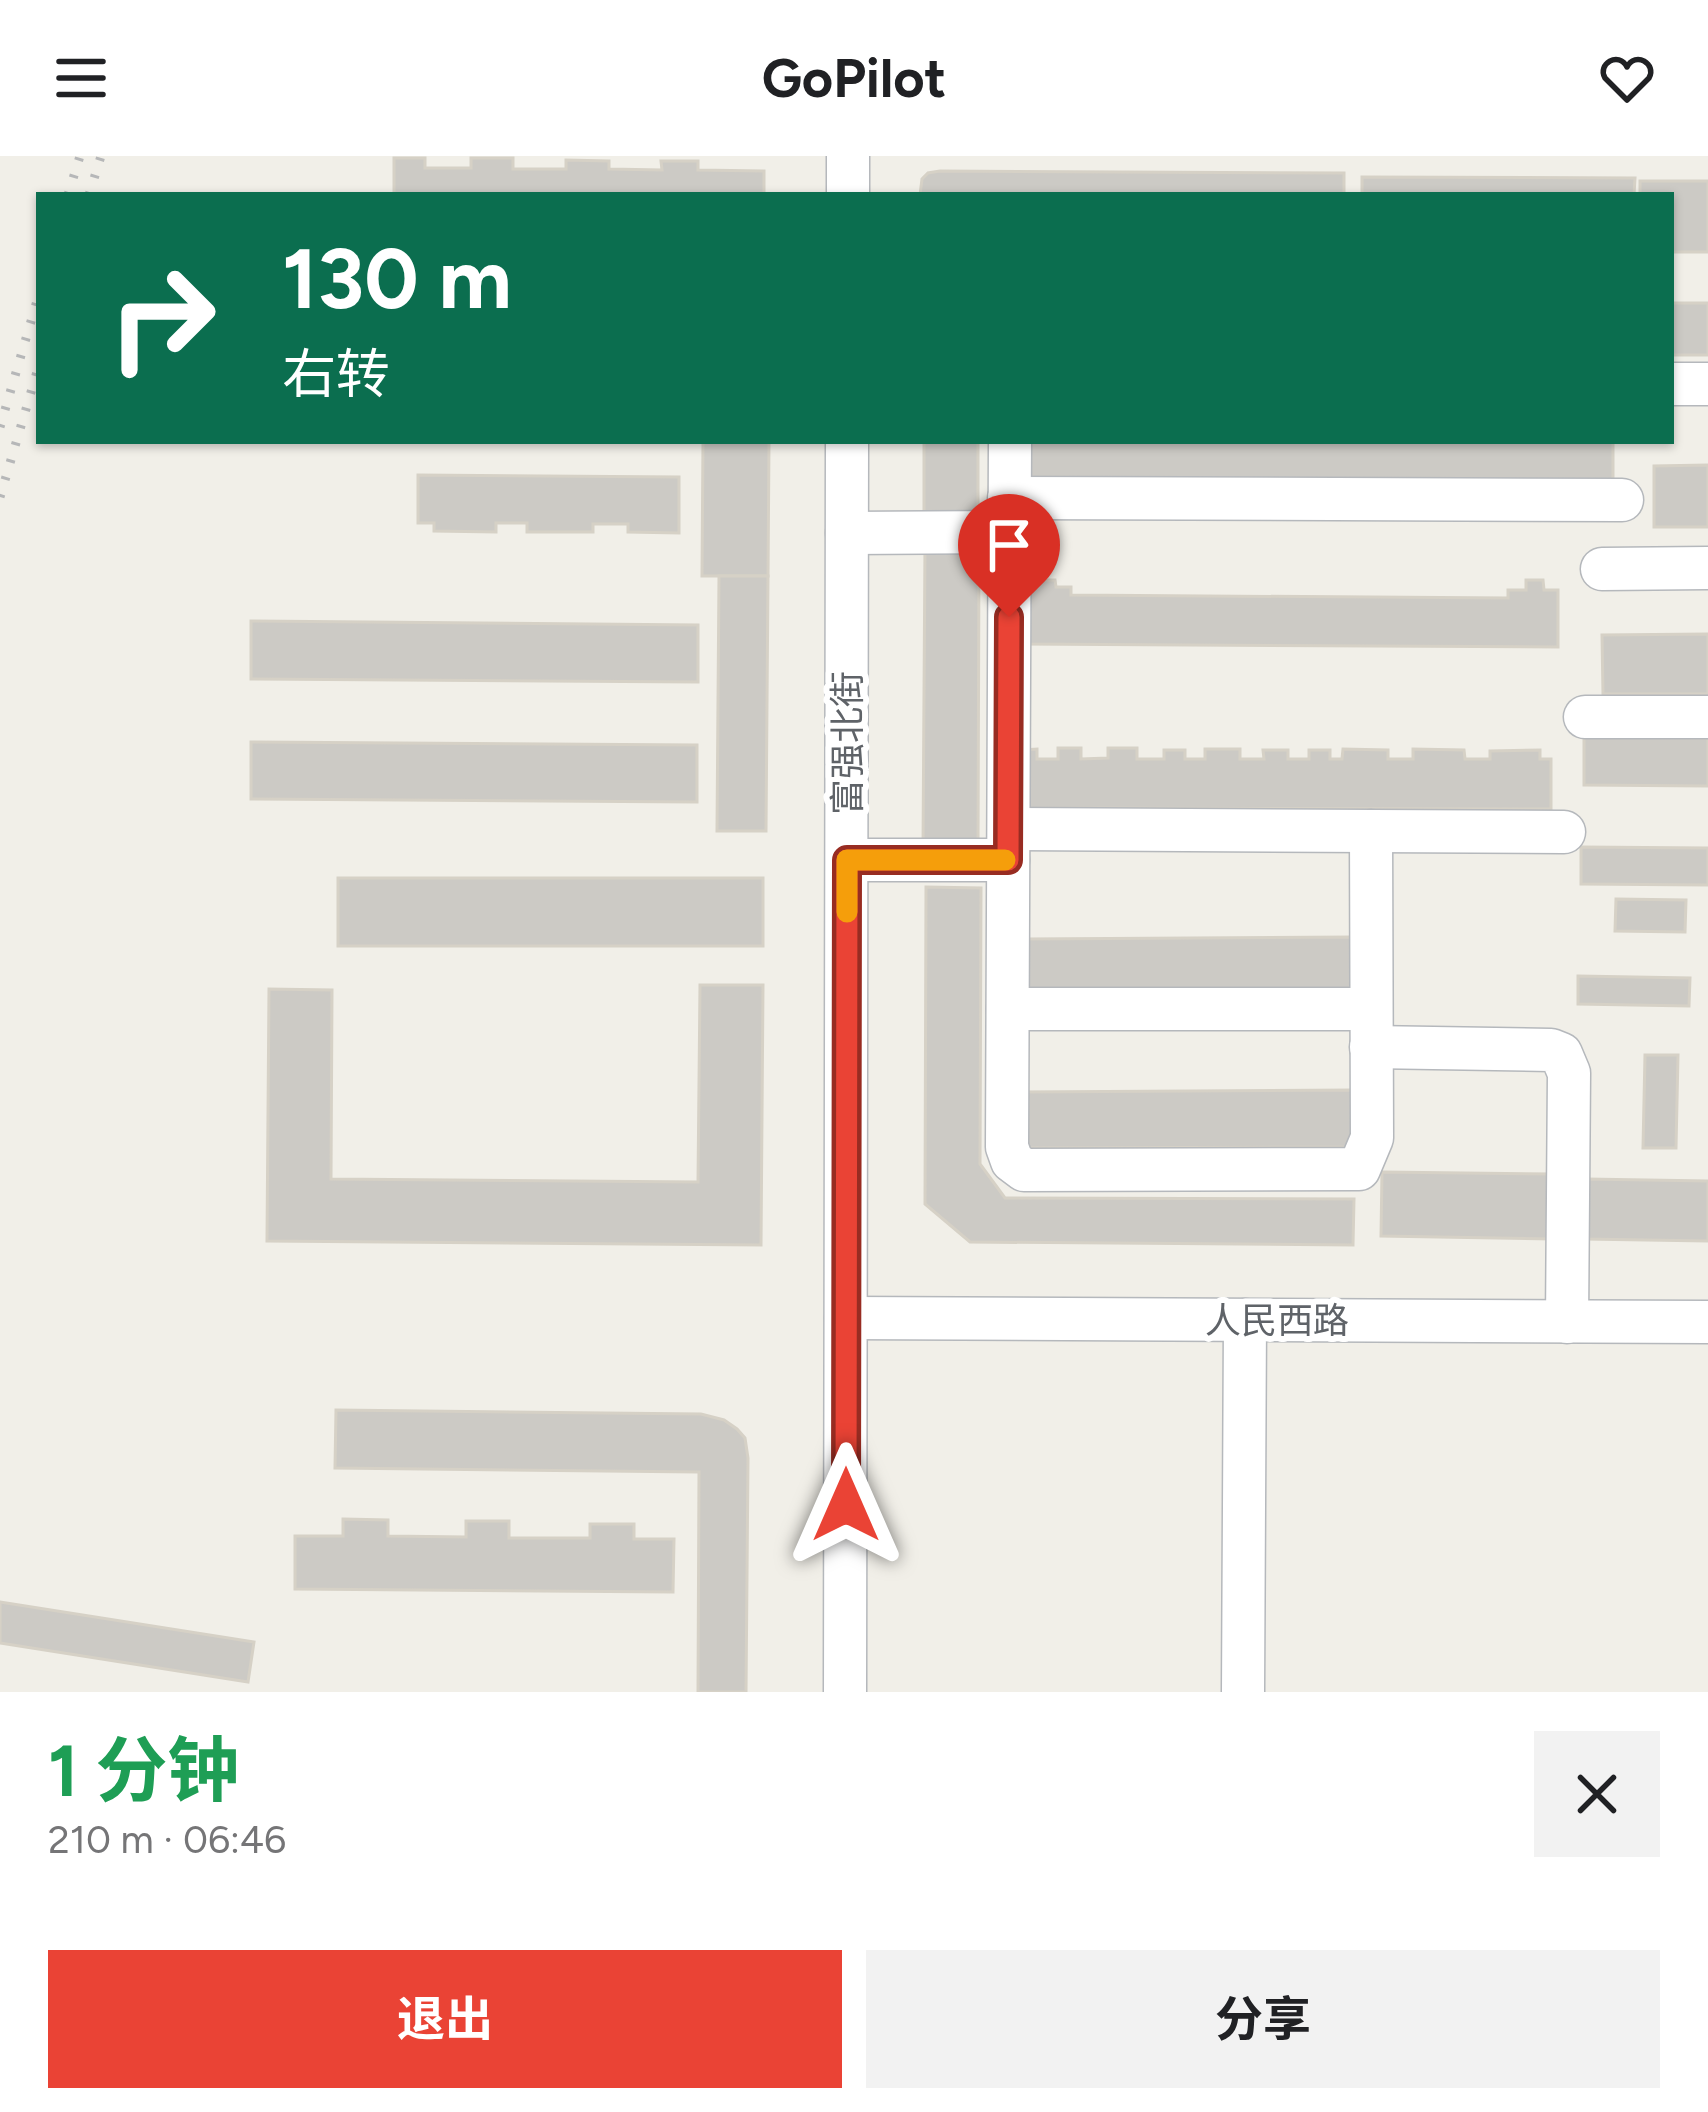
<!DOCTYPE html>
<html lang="zh">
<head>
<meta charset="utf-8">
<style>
  :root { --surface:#fff; --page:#f2f2f2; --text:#202124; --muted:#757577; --accent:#ea4335 }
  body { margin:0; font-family:Figtree,"Noto Sans SC",sans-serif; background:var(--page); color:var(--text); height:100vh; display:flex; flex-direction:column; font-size:45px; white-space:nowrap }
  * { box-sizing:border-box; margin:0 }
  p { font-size:39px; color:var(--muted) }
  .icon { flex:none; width:66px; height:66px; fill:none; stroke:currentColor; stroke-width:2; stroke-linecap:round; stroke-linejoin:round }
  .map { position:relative; height:1536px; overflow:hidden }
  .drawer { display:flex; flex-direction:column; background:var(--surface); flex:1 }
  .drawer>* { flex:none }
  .banner { position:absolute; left:36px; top:36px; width:1638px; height:252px; border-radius:0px; box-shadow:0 3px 9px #0004; background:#0b6e4f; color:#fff; overflow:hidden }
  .pin { position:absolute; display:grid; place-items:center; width:102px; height:102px; color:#fff; margin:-123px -51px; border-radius:50% 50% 50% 0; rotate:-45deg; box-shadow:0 0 12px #0007 }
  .pin .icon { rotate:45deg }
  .me { position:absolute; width:132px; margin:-66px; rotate:0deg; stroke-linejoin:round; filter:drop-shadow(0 0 9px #0008) }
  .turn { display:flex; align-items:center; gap:42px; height:252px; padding:0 48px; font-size:54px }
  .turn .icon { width:156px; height:156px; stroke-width:2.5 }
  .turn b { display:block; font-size:84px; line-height:102px }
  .round { display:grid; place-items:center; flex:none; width:126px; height:126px; border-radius:0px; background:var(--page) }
  .head { display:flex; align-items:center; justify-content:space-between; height:204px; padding:0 48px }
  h1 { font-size:72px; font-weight:700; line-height:90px; color:#1e9e55 }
  .primary-button { display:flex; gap:24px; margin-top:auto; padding:24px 48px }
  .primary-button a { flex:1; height:138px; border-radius:0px; background:var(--accent); color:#fff; font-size:48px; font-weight:700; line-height:138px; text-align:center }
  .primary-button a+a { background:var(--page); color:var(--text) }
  header { display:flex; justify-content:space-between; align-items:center; height:156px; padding:0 48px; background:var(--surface); font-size:54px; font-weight:700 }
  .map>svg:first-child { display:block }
  .building { fill:#cccac5; stroke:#d6d1c6; stroke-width:3 }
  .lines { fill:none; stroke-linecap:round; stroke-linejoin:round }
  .minor-casing { stroke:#b5b8bc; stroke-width:45 }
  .minor { stroke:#fff; stroke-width:42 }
  .rail { stroke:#b6b7b8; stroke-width:9; stroke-dasharray:3 15; stroke-linecap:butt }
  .route-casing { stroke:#982c22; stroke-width:30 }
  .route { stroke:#ea4335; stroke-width:21 }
  .slow { stroke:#f59e0b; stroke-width:21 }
  .labels { text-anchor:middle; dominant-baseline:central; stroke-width:12; stroke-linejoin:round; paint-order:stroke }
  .street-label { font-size:36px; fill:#5f6368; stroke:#fff }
</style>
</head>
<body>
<header><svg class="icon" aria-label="menu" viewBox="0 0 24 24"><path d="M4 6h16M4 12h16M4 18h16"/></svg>GoPilot<svg class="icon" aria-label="heart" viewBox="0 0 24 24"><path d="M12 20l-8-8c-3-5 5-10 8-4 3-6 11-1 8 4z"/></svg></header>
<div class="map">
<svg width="1708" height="1536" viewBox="0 0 1708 1536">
  <rect width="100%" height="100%" fill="#f1efe8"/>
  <!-- building -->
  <g class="building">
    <polygon points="394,2 425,2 425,12 471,12 471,2 513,2 513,13 566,13 566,4 609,5 609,13 662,14 661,5 698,5 698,14 764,15 764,39 394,39"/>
    <polygon points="940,15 1344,17 1344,39 920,39 922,23 928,17"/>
    <polygon points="1362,21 1635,22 1634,39 1362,39"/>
    <polygon points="1640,25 1708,25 1708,96 1671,96 1671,39 1640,39"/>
    <rect x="1671" y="147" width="37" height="52"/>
    <polygon points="703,285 769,285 768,420 702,420"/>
    <polygon points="924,285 978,285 978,360 924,359"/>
    <polygon points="1018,285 1613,285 1613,324 1018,321"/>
    <polygon points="1708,309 1708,371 1654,371 1654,310"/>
    <polygon points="418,319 679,321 679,377 628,376 628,368 593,368 593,376 527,376 527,367 496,367 496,376 434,375 434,367 418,367"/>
    <polygon points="925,389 979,389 978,692 923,692"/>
    <polygon points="719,420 768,420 766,675 717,675"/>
    <polygon points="1038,424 1055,424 1056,431 1071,431 1071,439 1508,442 1508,434 1526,434 1526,424 1543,424 1544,434 1558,434 1558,491 1022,488 1023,431 1038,431"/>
    <polygon points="251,465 698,469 698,526 251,523"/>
    <polygon points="1708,478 1708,538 1603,538 1602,479"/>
    <polygon points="1584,581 1708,582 1708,630 1584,629"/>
    <polygon points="251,586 697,589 697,646 251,643"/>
    <polygon points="1058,592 1081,592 1081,603 1108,602 1108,592 1137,592 1137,603 1164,603 1164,594 1185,594 1185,603 1205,603 1205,593 1240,593 1240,603 1264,603 1263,594 1288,594 1288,603 1309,603 1309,594 1330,594 1330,603 1342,603 1343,593 1388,594 1388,603 1413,603 1413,593 1464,594 1465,603 1490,603 1490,595 1540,594 1540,603 1551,603 1551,653 1019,652 1022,594 1037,593 1037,603 1058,603"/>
    <polygon points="1581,691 1708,692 1708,729 1581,728"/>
    <rect x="338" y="722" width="425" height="68"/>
    <polygon points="926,731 981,732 980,1008 1005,1042 1354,1043 1353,1089 970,1086 925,1048"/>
    <polygon points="1616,743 1686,744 1685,776 1615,775"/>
    <polygon points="1353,781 1353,833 1028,834 1028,783"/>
    <polygon points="1578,820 1690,822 1689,850 1578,848"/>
    <polygon points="700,829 763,829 761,1089 267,1085 269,833 332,834 331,1023 698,1026"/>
    <polygon points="1645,899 1678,899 1676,992 1643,992"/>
    <polygon points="1354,934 1354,991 1024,992 1024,936"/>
    <polygon points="1382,1016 1553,1018 1552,1083 1381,1080"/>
    <polygon points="1586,1023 1708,1025 1708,1085 1585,1083"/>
    <polygon points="336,1254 701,1258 724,1264 737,1273 745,1282 748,1302 746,1536 698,1536 699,1316 335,1312"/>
    <polygon points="343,1363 388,1364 388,1380 466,1381 466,1365 509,1365 509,1382 590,1382 590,1368 634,1368 634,1383 674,1383 673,1436 295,1433 295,1380 343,1380"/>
    <polygon points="0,1446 254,1486 248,1526 0,1487"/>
  </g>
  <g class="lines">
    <defs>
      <g id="minor">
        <polyline points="848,39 848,0"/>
        <polyline points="1671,228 1708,228"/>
        <polyline points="1010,285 1007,991 1012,1005 1024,1014 1359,1013 1372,982 1371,675"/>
        <polyline points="1009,342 1622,344"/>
        <polyline points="847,377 1009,376"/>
        <polyline points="1602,413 1708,412"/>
        <polyline points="1585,561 1708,561"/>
        <polyline points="1009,673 1564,676"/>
        <polyline points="847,704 1008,704"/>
        <polyline points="1008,853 1371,853"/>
        <polyline points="1371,891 1551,894 1561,898 1569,917 1567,1166"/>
        <polyline points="846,1162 1708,1166"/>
        <polyline points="845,1536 847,285"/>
        <polyline points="1243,1536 1245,1164"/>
      </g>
    </defs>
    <!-- minor casing -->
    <use href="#minor" class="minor-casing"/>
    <!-- minor -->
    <use href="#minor" class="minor"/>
    <!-- rail -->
    <g class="rail">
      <polyline points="68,39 80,0"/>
      <polyline points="89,39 101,0"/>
      <polyline points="0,271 39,138"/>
      <polyline points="0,341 39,209"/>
    </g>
  </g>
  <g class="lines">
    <defs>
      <polyline id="route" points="846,1349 847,704 1008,704 1009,461"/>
    </defs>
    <!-- route casing -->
    <use href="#route" class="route-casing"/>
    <!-- route -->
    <use href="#route" class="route"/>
    <!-- slow -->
    <polyline class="slow" points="847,756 847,704 1005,704"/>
  </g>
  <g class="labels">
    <!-- street labels -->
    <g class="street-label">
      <text transform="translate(847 587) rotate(-90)">富强北街</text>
      <text x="1277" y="1164">人民西路</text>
    </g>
  </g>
</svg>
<div class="pin" style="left:1009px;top:461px;background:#d93025"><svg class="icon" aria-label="arrive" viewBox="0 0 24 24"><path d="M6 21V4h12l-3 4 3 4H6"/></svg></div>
<svg class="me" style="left:846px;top:1349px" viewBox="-20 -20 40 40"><path d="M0-17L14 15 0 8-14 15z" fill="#ea4335" stroke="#fff" stroke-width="4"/></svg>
<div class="banner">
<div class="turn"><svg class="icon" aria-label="right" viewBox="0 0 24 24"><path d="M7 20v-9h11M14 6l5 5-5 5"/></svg><div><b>130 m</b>右转</div></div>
</div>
</div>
<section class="drawer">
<div class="head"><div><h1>1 分钟</h1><p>210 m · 06:46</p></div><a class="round"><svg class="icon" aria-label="close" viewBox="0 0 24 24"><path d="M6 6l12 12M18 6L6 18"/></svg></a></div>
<div class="primary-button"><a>退出</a><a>分享</a></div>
</section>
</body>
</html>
